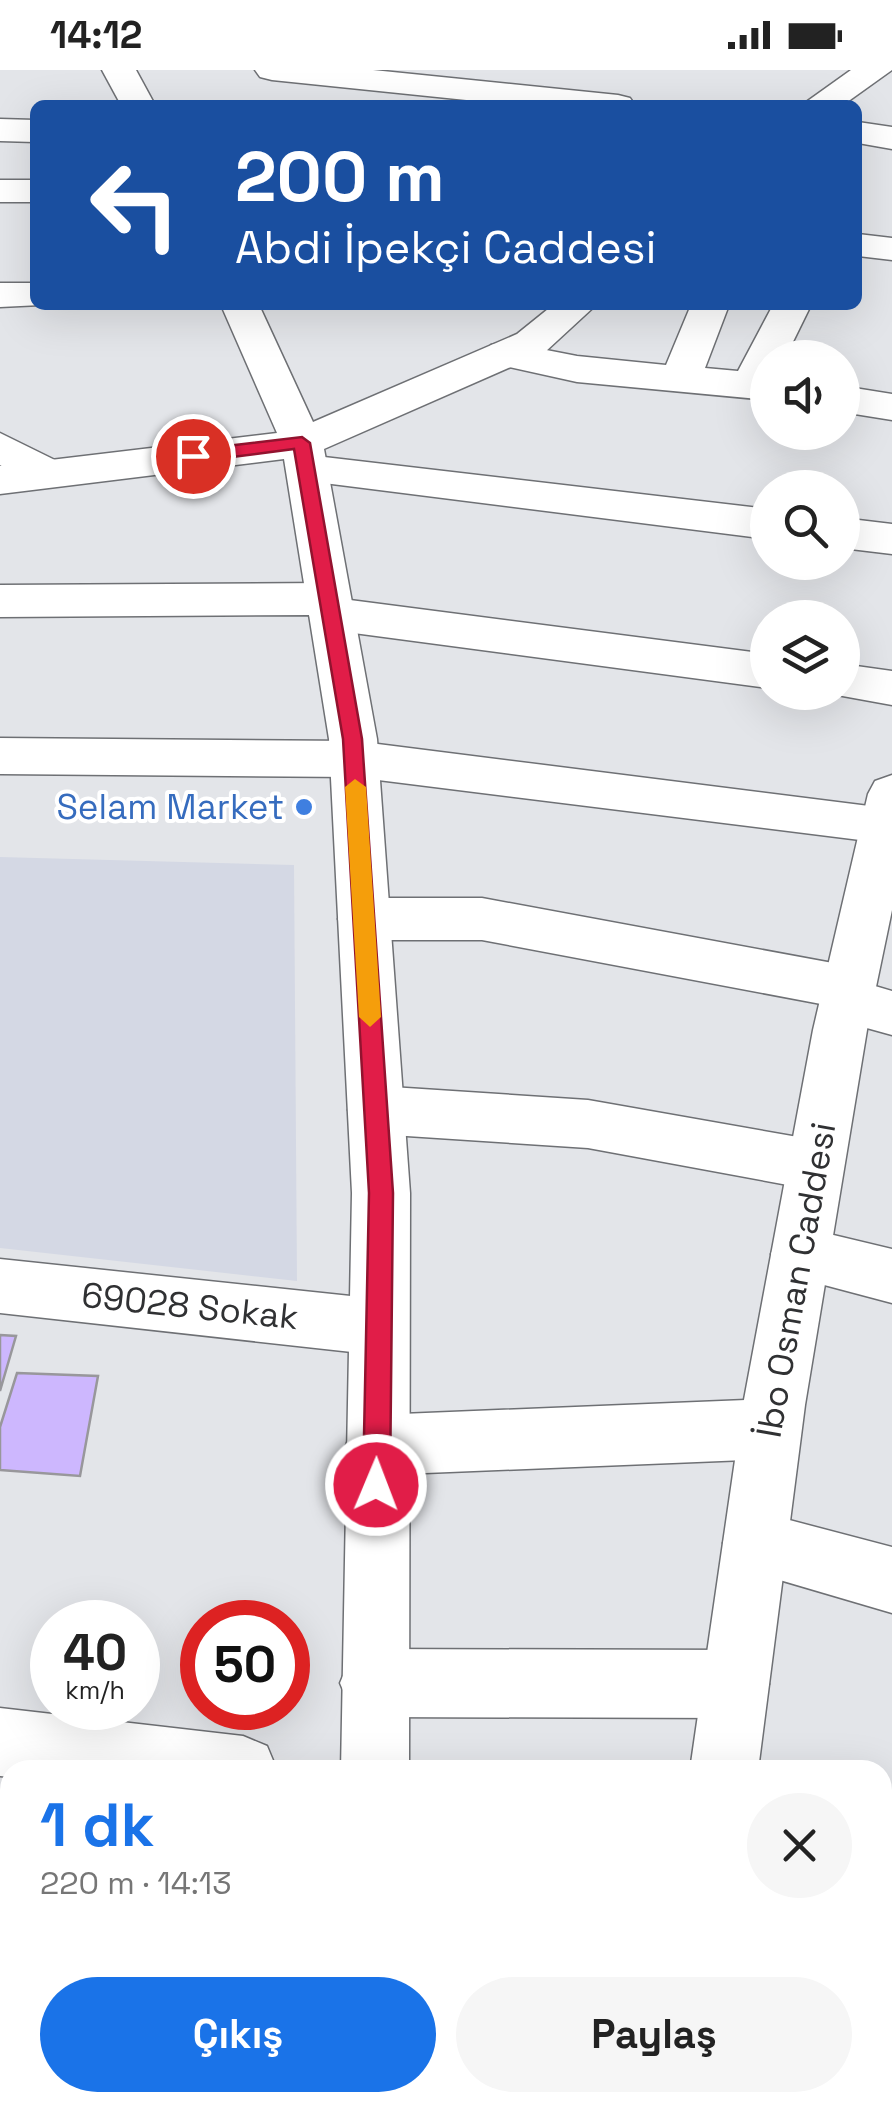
<!DOCTYPE html>
<html lang="tr">
<head>
<meta charset="utf-8">
<style>
  :root { --surface:#fff; --page:#f6f6f6; --text:#222; --muted:#767676; --accent:#1a73e8 }
  body { margin:0; font-family:"Space Grotesk",sans-serif; background:var(--page); color:var(--text); height:100vh; display:flex; flex-direction:column; font-size:38px; white-space:nowrap }
  * { box-sizing:border-box; margin:0 }
  p { font-size:32px; color:var(--muted) }
  .icon { flex:none; width:55px; height:55px; fill:none; stroke:currentColor; stroke-width:2; stroke-linecap:round; stroke-linejoin:round }
  .map { position:relative; flex:1; overflow:hidden }
  .panel { position:absolute; left:0px; top:1690px; width:892px; height:352px; display:flex; flex-direction:column; background:var(--surface); border-radius:30px 30px 0 0; box-shadow:0 10px 40px #0002 }
  .panel>* { flex:none }
  .top-card { position:absolute; left:30px; top:30px; width:832px; height:210px; border-radius:15px; box-shadow:0 10px 40px #0002; background:#1a4fa0; color:#fff; overflow:hidden }
  .tools { position:absolute; left:750px; top:270px; display:grid; gap:20px }
  .tools a { display:grid; place-items:center; width:110px; height:110px; border-radius:50%; background:var(--surface); box-shadow:0 10px 40px #0002; font-size:50px }
  .speed { position:absolute; left:30px; top:1530px; display:flex; gap:20px; font-size:50px; font-weight:700; text-align:center }
  .speed>* { display:grid; place-content:center; width:130px; height:130px; border-radius:50%; background:var(--surface); box-shadow:0 10px 40px #0002; line-height:1 }
  .speed small { font-size:25px; font-weight:400 }
  .speed .limit { border:15px solid #d22; background:#fff; color:#111 }
  .pin { position:absolute; display:grid; place-items:center; width:85px; height:85px; color:#fff; margin:-42px; border:5px solid #fff; border-radius:50%; box-shadow:0 2px 10px #0007 }
  .me { position:absolute; width:110px; margin:-55px; rotate:1deg; stroke-linejoin:round; filter:drop-shadow(0 0 8px #0008) }
  .turn { display:flex; align-items:center; gap:35px; height:210px; padding:0 40px; font-size:45px }
  .turn .icon { width:130px; height:130px; stroke-width:2.5 }
  .turn b { display:block; font-size:70px; line-height:85px }
  .round { display:grid; place-items:center; flex:none; width:105px; height:105px; border-radius:52px; background:var(--page) }
  .overview { display:flex; align-items:center; justify-content:space-between; height:170px; padding:0 40px }
  h1 { font-size:60px; font-weight:700; line-height:75px; color:var(--accent) }
  .action { display:flex; gap:20px; margin-top:auto; padding:20px 40px }
  .action a { flex:1; height:115px; border-radius:60px; background:var(--accent); color:#fff; font-size:40px; font-weight:700; line-height:115px; text-align:center }
  .action a+a { background:var(--page); color:var(--text) }
  .status { display:flex; justify-content:space-between; align-items:center; height:70px; padding:0 50px; background:var(--surface); direction:ltr }
  .status svg { height:28px; fill:currentColor }
  .map>svg:first-child { display:block }
  .built { fill:#d4d8e4 }
  .building { fill:#cdb7fe; stroke:#98979b; stroke-width:2.5 }
  .lines { fill:none; stroke-linecap:round; stroke-linejoin:round }
  .street-casing { stroke:#6e7074; stroke-width:3 }
  .secondary-casing { stroke:#6e7074; stroke-width:3 }
  .street { fill:#fff; fill-rule:evenodd }
  .secondary { fill:#fff; fill-rule:evenodd }
  .route { fill:#e11d48; stroke:#92132f; stroke-width:2.5 }
  .slow { fill:#f59e0b }
  .shop-dot { fill:#3f7fe0; stroke:#fff; stroke-width:4 }
  .labels { text-anchor:middle; dominant-baseline:central; stroke-width:8; stroke-linejoin:round; paint-order:stroke }
  .shop-label { font-size:35px; fill:#366cbe; stroke:#fff; text-anchor:end }
  .street-label { font-size:35px; fill:#303133; stroke:#fff }
</style>
</head>
<body>
<div class="status"><b>14:12</b><svg viewBox="0 0 49 12"><path d="M0 12V9h3v3zM5 12V6h3v6zM10 12V3h3v9zM15 12V0h3v12zM26 1h20v11H26zM47 4h2v5h-2z"/></svg></div>
<div class="map">
<svg width="892" height="2041" viewBox="0 0 892 2041">
  <rect width="100%" height="100%" fill="#e3e5e9"/>
  <!-- built -->
  <polygon class="built" points="0,787 294,795 297,1211 0,1178"/>
  <!-- building -->
  <g class="building">
    <polygon points="0,1265 16,1266 0,1321"/>
    <polygon points="17,1303 98,1306 80,1406 0,1400 0,1357"/>
  </g>
  <g class="lines">
    <defs>
      <g id="street">
        <polygon points="255,0 373,0 618,25 630,28 635,35 516,35 272,10 260,7"/>
        <polygon points="0,49 35,50 35,72 0,71"/>
        <polygon points="858,52 892,57 892,79 858,73"/>
        <rect x="0" y="110" width="35" height="22"/>
        <polygon points="858,164 892,168 892,190 858,186"/>
        <polygon points="0,213 35,213 35,235 41,235 0,237"/>
        <polygon points="691,235 729,235 705,298 738,301 773,235 811,235 785,288 768,288 768,330 577,312 491,293 485,284 491,275 505,272 577,286 666,295"/>
        <polygon points="842,316 892,324 892,350 842,342"/>
        <path d="M0 363 63 394 69 404 63 414C38 421 21 407 0 395Z"/>
        <polygon points="307,385 768,439 768,469 292,409 286,399 292,389"/>
        <polygon points="842,448 892,454 892,484 842,478"/>
        <polygon points="328,513 344,518 350,530 768,584 768,618 331,560 315,555 309,545 0,547 0,515"/>
        <polygon points="842,594 892,601 892,635 826,623 842,622"/>
        <polygon points="0,668 354,671 885,738 892,740 892,774 354,707 0,704"/>
        <polygon points="364,828 482,828 849,896 868,903 875,916 892,921 892,965 827,947 821,934 482,870 364,870 346,864 338,849 346,834"/>
        <polygon points="376,1016 588,1030 815,1070 835,1077 843,1095 835,1113 815,1120 588,1078 376,1064 356,1057 348,1040 356,1023"/>
        <polygon points="800,1157 892,1179 892,1233 779,1203 771,1184 779,1165"/>
        <polygon points="0,1189 379,1229 400,1237 409,1257 400,1277 379,1285 0,1243"/>
        <polygon points="770,1329 792,1338 801,1359 792,1380 770,1389 377,1405 355,1396 346,1375 355,1354 377,1345"/>
        <polygon points="755,1441 892,1477 892,1543 732,1496 723,1473 732,1450"/>
        <polygon points="374,1579 735,1580 759,1590 769,1614 759,1638 735,1648 374,1647 350,1637 340,1613 350,1589"/>
        <polygon points="0,1638 243,1666 267,1676 277,1700 10,1700 10,1707 0,1706"/>
      </g>
      <g id="secondary">
        <polygon points="102,0 136,0 155,35 121,35"/>
        <polygon points="851,0 892,0 843,35 802,35"/>
        <polygon points="221,235 259,235 313,352 517,264 553,235 596,235 545,282 324,379 377,669 410,1123 409,1700 341,1700 352,1123 329,669 284,389 0,424 0,396 277,363"/>
        <polygon points="892,705 892,840 867,960 805,1335 758,1700 690,1700 743,1335 813,960 868,724 875,711"/>
        <rect x="353" y="2032" width="76" height="9"/>
        <polygon points="622,2032 698,2032 695,2041 619,2041"/>
      </g>
    </defs>
    <!-- street casing -->
    <use href="#street" class="street-casing"/>
    <!-- secondary casing -->
    <use href="#secondary" class="secondary-casing"/>
    <!-- street -->
    <use href="#street" class="street"/>
    <!-- secondary -->
    <use href="#secondary" class="secondary"/>
  </g>
  <!-- route -->
  <polygon class="route" points="302,367 310,373 362,669 393,1123 390,1415 386,1424 376,1428 367,1424 363,1415 369,1123 343,669 294,379 193,392 185,386 193,380"/>
  <!-- slow -->
  <polygon class="slow" points="355,709 366,717 381,947 370,957 359,947 345,717"/>
  <!-- markers -->
  <circle class="shop-dot" cx="304" cy="737" r="10"/>
  <g class="labels">
    <!-- shop labels -->
    <g class="shop-label">
      <text x="284" y="737">Selam Market</text>
    </g>
    <!-- street labels -->
    <g class="street-label">
      <text transform="translate(796 1210) rotate(-80)">İbo Osman Caddesi</text>
      <text transform="translate(190 1236) rotate(6)">69028 Sokak</text>
    </g>
  </g>
</svg>
<div class="tools">
<a><svg class="icon" aria-label="sound" viewBox="0 0 24 24"><path d="M4 9h4l5-4v14l-5-4H4zM17 9q2 3 0 6"/></svg></a>
<a><svg class="icon" aria-label="search" viewBox="0 0 24 24"><circle cx="10" cy="10" r="6"/><path d="M15 15l6 6"/></svg></a>
<a><svg class="icon" aria-label="layers" viewBox="0 0 24 24"><path d="M12 4l9 5-9 5-9-5zM3 14l9 5 9-5"/></svg></a>
</div>
<div class="speed"><div>40<small>km/h</small></div><div class="limit">50</div></div>
<div class="pin" style="left:193px;top:386px;background:#d93025"><svg class="icon" aria-label="arrive" viewBox="0 0 24 24"><path d="M6 21V4h12l-3 4 3 4H6"/></svg></div>
<svg class="me" style="left:376px;top:1415px" viewBox="-20 -20 40 40"><circle r="17" fill="#e11d48" stroke="#fff" stroke-width="3"/><path d="M0-11L8 9 0 5-8 9z" fill="#fff"/></svg>
<div class="top-card">
<div class="turn"><svg class="icon" aria-label="left" viewBox="0 0 24 24"><path d="M17 20v-9H6M10 6l-5 5 5 5"/></svg><div><b>200 m</b>Abdi İpekçi Caddesi</div></div>
</div>
<section class="panel">
<div class="overview"><div><h1>1 dk</h1><p>220 m · 14:13</p></div><a class="round"><svg class="icon" aria-label="close" viewBox="0 0 24 24"><path d="M6 6l12 12M18 6L6 18"/></svg></a></div>
<div class="action"><a>Çıkış</a><a>Paylaş</a></div>
</section>
</div>
</body>
</html>
